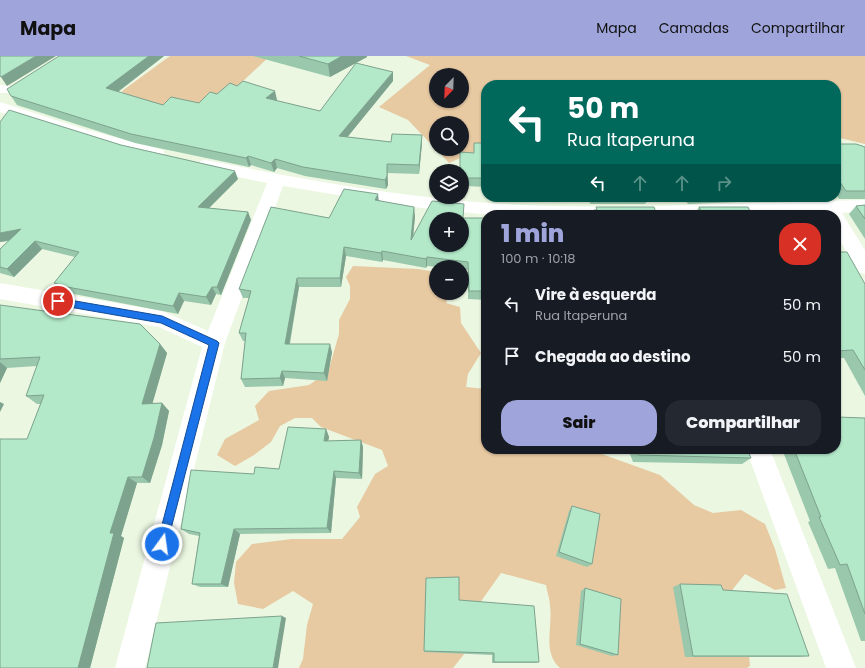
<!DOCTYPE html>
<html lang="pt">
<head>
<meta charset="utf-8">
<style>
  :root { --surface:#171b24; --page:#242831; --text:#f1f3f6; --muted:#9ea1a6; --accent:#9fa5db }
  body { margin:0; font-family:Poppins,sans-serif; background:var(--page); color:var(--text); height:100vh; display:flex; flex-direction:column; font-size:15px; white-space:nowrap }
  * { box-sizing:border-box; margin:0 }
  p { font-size:13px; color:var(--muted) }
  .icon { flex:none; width:22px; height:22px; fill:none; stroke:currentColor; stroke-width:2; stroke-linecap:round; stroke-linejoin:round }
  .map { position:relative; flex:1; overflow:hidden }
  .panel { position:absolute; left:481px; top:154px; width:360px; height:244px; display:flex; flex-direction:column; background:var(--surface); border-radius:16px; box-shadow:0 1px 3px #0004 }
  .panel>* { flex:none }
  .banner { position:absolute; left:481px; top:24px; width:360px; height:122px; border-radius:16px; box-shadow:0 1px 3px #0004; background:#00695c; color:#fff; overflow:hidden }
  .needle { width:26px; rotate:203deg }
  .buttons { position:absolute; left:429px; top:12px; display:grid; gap:8px }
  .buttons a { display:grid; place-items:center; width:40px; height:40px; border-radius:50%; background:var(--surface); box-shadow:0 1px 3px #0004; font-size:20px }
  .pin { position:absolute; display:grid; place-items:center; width:34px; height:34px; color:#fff; margin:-17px; border:2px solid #fff; border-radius:50%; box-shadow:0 1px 4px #0007 }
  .me { position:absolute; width:44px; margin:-22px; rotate:14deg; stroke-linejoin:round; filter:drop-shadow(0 0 3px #0008) }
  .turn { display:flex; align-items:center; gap:14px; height:84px; padding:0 20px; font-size:18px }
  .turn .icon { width:52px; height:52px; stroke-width:2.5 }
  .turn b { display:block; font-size:28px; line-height:34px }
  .lanes { display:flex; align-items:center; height:38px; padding:0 20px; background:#0003; justify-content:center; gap:20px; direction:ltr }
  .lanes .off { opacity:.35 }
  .round { display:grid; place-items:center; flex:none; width:42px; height:42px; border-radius:16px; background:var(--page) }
  .summary { display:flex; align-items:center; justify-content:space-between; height:68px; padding:0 20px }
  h1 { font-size:24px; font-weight:800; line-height:30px; color:var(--accent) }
  .button { display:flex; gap:8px; margin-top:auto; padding:8px 20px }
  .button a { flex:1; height:46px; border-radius:16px; background:var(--accent); color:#111; font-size:16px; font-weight:800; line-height:46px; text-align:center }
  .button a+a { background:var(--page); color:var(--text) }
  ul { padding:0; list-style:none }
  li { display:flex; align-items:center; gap:12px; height:52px; padding:0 20px }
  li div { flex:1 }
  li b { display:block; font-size:15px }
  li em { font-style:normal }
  header { display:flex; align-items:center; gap:24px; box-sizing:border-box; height:56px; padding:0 20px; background:var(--accent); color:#111 }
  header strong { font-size:19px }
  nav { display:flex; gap:22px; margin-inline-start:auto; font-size:14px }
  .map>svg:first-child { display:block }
  .green { fill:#e7c9a2; fill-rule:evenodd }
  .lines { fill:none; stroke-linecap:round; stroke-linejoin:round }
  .street { fill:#fff; fill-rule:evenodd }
  .wall { fill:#9ac8ad }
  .shaded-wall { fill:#7da28d }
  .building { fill:#b3e8c9; stroke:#7da28d; fill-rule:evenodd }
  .route { fill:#1a73e8; stroke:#114b97 }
</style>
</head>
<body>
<header>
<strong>Mapa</strong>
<nav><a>Mapa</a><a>Camadas</a><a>Compartilhar</a></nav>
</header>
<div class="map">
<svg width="865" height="612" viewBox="0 0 865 612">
  <rect width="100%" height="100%" fill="#ebf7e1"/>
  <!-- green -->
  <g class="green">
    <polygon points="170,0 270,0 231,36 187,55 129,45 122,35"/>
    <path d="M406 0H865V88L836 81V29H486V91L449 107 408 64 379 51 430 9ZM436 19H462V45H436ZM436 67H462V93H436Z"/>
    <path d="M353 210 418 213 436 216V237H450L446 247 460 251 461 267 481 297 468 318 466 331 486 333V393H599V397L660 419 694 449 713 457 741 454 765 468 775 493 786 532 775 534 745 518 733 533 735 557 748 586 750 610 747 612H560C542 596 553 571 550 550 550 543 547 536 546 529L501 517 470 561 465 597 453 612H299L303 603 307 569 313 548 293 535 263 553 238 548 234 527 236 506 252 488 292 483H342L360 461 357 451 375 418 388 410 382 394 321 371 312 362H295L280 370 271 386 254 399 235 410 217 399 225 383 259 364 255 350 269 335 309 329 328 316 339 278V264L350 243V230L346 221Z"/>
  </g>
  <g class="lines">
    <!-- street -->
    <g class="street">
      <polygon points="0,29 18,31 20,34 18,37 0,37"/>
      <polygon points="0,46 84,73 163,94 165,98 163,102 157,103 72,79 0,56"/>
      <path d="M206 104C310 125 416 144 522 149 636 154 751 146 865 144V156L840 157H842L865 194V218L858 216 836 178V159H829L831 157 767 159H490L403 150 283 130 225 287 145 612H115L202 291 159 271 0 243V227L162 255 208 275 267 127 200 113 198 109 200 105Z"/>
      <polygon points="746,393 770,393 856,612 826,612"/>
    </g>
  </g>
  <!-- wall -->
  <g class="wall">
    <polygon points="59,0 164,0 118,36 163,49 199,47 217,38 277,44 276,45 320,55 393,25 347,81 391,86 422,87 419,118 387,117 388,129 386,133 305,120 277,112 274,116 251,109 249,111 135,87 17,49 11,40"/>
    <polygon points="253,0 367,0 367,1 330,21"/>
    <polygon points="474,87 486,87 486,131 466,130 465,142 455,141 462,141 462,115 474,97"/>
    <polygon points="836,88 865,91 865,143 839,143 836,138"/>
    <polygon points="121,89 238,123 209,152 248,156 251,164 221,239 216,238 211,249 184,245 178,258 74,238 61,234 54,227 75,201 42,193 14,221 0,217 0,193 9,185 0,186"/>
    <polygon points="589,141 740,141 737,146 688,148 686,145 647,145 645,148 590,148"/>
    <polygon points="379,144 415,160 413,181 463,162 486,162 486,244 468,243 468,214 462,214 462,211 438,211 427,210 426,212 383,204 382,206 346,200 341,231 299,231 290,288 332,296 327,325 285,322 283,330 245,331 241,323 245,285 243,285 239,277 249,242 243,242 239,233 329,162"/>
    <polygon points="865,149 865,183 849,158 856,150"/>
    <polygon points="699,151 752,159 694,159"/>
    <polygon points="836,188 841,196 865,228 865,340 844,302 836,302"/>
    <polygon points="0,249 160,288 167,297 152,348 162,347 169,355 162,389 150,427 137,427 121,480 124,482 90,612 27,383 41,348 37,348 26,340 37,310 7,312 0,327"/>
    <polygon points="865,362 865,585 861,585 835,512 828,513 808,466 810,465 782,393 780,393 836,393"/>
    <polygon points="326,373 329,381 328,385 361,384 363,391 362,423 336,422 331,477 240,478 228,531 200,531 192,528 199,480 189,478 181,473 254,418 279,413"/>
    <polygon points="628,393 747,393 751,402 742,408 633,406"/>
    <polygon points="572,450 592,508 587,511 556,500 569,455"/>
    <polygon points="680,528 723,534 809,600 798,601 685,601 673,531"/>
    <polygon points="585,532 618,599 612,600 576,589 581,535"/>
    <polygon points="459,544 539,606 536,607 492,607 492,599 424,596 424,595"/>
  </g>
  <!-- shaded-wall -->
  <g class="shaded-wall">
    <polygon points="36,0 56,0 7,30 1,21"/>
    <polygon points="149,0 164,0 111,41 106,32"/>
    <polygon points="342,0 367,0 367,1 330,21 328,8"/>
    <polygon points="393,16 393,25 341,89 339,80"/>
    <polygon points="275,35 277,44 269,51 266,42"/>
    <polygon points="422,79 422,87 419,118 419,109"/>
    <polygon points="248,100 251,109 249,111 246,102"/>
    <polygon points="275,103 277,112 274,116 271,107"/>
    <polygon points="387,108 388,129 386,133 385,124"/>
    <polygon points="235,115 238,123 202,159 198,151"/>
    <polygon points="378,138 379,147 375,144"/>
    <polygon points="414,151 415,160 412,193 411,184"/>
    <polygon points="248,156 251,164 221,239 217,231"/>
    <polygon points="21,173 28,181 0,186 0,177"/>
    <polygon points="35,185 42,193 14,221 7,213"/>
    <polygon points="344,191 346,200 341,231 340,222"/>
    <polygon points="382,195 383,204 382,206 381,197"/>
    <polygon points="427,201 427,210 426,212 426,203"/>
    <polygon points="297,222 299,231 288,295 285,288"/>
    <polygon points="212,231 216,238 211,249 206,241"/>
    <polygon points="179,237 184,245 178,258 173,250"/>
    <polygon points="160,288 167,297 150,356 142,348"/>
    <polygon points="330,288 332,296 327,325 324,317"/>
    <polygon points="0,306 7,312 0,327"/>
    <polygon points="282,315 285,322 283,330 280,322"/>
    <polygon points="0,346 4,348 0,356"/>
    <polygon points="162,347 169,355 162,389 150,427 142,421"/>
    <polygon points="326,373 329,381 327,392 324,385"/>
    <polygon points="361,384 363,391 362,423 359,417"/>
    <polygon points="334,415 336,422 331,477 327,472"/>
    <polygon points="128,421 137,427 121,480 124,482 90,612 78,612 110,477"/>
    <polygon points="234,473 240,478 228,531 221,528"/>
    <polygon points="282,560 286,562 278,612 273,612"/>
  </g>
  <!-- building -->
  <g class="building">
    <polygon points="0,0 36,0 1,21 0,20"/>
    <polygon points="59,0 149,0 106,32 163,49 171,41 199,47 210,36 217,38 230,27 237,30 243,25 275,35 266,42 320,55 356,7 393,16 339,80 391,86 392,78 422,79 419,109 387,108 387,120 385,124 303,111 275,103 271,107 248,100 246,102 131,78 11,40 7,33"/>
    <polygon points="299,0 342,0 328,8"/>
    <polygon points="9,54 121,89 235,115 198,151 248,156 217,231 212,231 206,241 179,237 173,250 67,231 54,227 79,196 35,185 7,213 0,211 0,193 21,173 0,177 0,66"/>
    <polygon points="474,87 486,87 486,122 467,122 466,133 462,133 462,115 460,115 460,96 474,97"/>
    <polygon points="836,88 856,88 865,91 865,135 846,135 836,120"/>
    <path d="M344 133 378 138 375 144 414 151 411 184 432 145 464 148 463 162H486V235H469L468 206 427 201 426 203 382 195 381 197 344 191 340 222H297L285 288H330L324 317 282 315 280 322 241 323 246 277H239L251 235 239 233 271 151 329 162ZM436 163H462V189H436Z"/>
    <polygon points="865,149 865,163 856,150"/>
    <polygon points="596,151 654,151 657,159 580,159 579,157 595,156 594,154 597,154"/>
    <polygon points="699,151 748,151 752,159 703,159"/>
    <polygon points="836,188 841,196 847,196 865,228 865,314 853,294 836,295"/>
    <polygon points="0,249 140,268 160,288 142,348 162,347 154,382 142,421 128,421 110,477 114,477 78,612 0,612 0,383 27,383 44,339 26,340 40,301 0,303"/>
    <polygon points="836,361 865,362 865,558 847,508 840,509 819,461 821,461 794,393 836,393"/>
    <polygon points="288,371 326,373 324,385 361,384 359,417 334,415 327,472 234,473 221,528 192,528 200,477 181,473 191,414 254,418 255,411 279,413"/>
    <polygon points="636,393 747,393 751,402 638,399"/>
    <polygon points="572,450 600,458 592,508 559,496"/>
    <polygon points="459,521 459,544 534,550 539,606 494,606 494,597 424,595 426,522"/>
    <polygon points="680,528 721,529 723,534 787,538 809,600 693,600"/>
    <polygon points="585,532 621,543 618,599 580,588"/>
    <polygon points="282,560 273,612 147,612 156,567"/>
  </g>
  <!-- route -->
  <polygon class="route" points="58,242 162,260 217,285 219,287 166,492 162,494 158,492 157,488 209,289 161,267 58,249 54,245"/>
</svg>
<div class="buttons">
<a><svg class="needle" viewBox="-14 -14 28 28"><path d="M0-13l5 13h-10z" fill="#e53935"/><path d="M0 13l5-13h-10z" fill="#9ea1a6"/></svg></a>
<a><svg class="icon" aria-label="search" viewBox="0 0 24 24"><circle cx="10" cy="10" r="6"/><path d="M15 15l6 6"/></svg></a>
<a><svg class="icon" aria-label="layers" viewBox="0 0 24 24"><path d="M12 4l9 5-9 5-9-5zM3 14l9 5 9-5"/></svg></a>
<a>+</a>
<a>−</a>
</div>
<div class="pin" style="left:58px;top:245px;background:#d93025"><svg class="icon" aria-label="arrive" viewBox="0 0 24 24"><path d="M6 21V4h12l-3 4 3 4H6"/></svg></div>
<svg class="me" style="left:162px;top:488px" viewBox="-20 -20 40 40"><circle r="17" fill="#1a73e8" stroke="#fff" stroke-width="3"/><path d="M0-11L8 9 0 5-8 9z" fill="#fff"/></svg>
<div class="banner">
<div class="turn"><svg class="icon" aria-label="left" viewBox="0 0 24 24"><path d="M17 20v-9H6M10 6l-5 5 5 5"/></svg><div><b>50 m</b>Rua Itaperuna</div></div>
<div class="lanes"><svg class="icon" aria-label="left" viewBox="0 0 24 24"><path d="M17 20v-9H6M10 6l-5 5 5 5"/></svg><svg class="icon off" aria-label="ahead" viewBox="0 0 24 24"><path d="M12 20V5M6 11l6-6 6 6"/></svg><svg class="icon off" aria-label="ahead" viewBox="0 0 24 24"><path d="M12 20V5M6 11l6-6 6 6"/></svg><svg class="icon off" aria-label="right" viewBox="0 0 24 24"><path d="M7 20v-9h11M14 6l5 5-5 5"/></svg></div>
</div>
<section class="panel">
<div class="summary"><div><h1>1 min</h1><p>100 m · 10:18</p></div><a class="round" style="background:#d93025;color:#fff"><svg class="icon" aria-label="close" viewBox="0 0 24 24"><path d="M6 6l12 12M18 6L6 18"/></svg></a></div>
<ul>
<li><svg class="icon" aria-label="left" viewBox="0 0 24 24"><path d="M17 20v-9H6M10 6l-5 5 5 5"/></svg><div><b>Vire à esquerda</b><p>Rua Itaperuna</p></div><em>50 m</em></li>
<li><svg class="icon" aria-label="arrive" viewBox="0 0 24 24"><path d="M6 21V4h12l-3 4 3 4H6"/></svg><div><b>Chegada ao destino</b></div><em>50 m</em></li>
</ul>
<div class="button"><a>Sair</a><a>Compartilhar</a></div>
</section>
</div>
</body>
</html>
